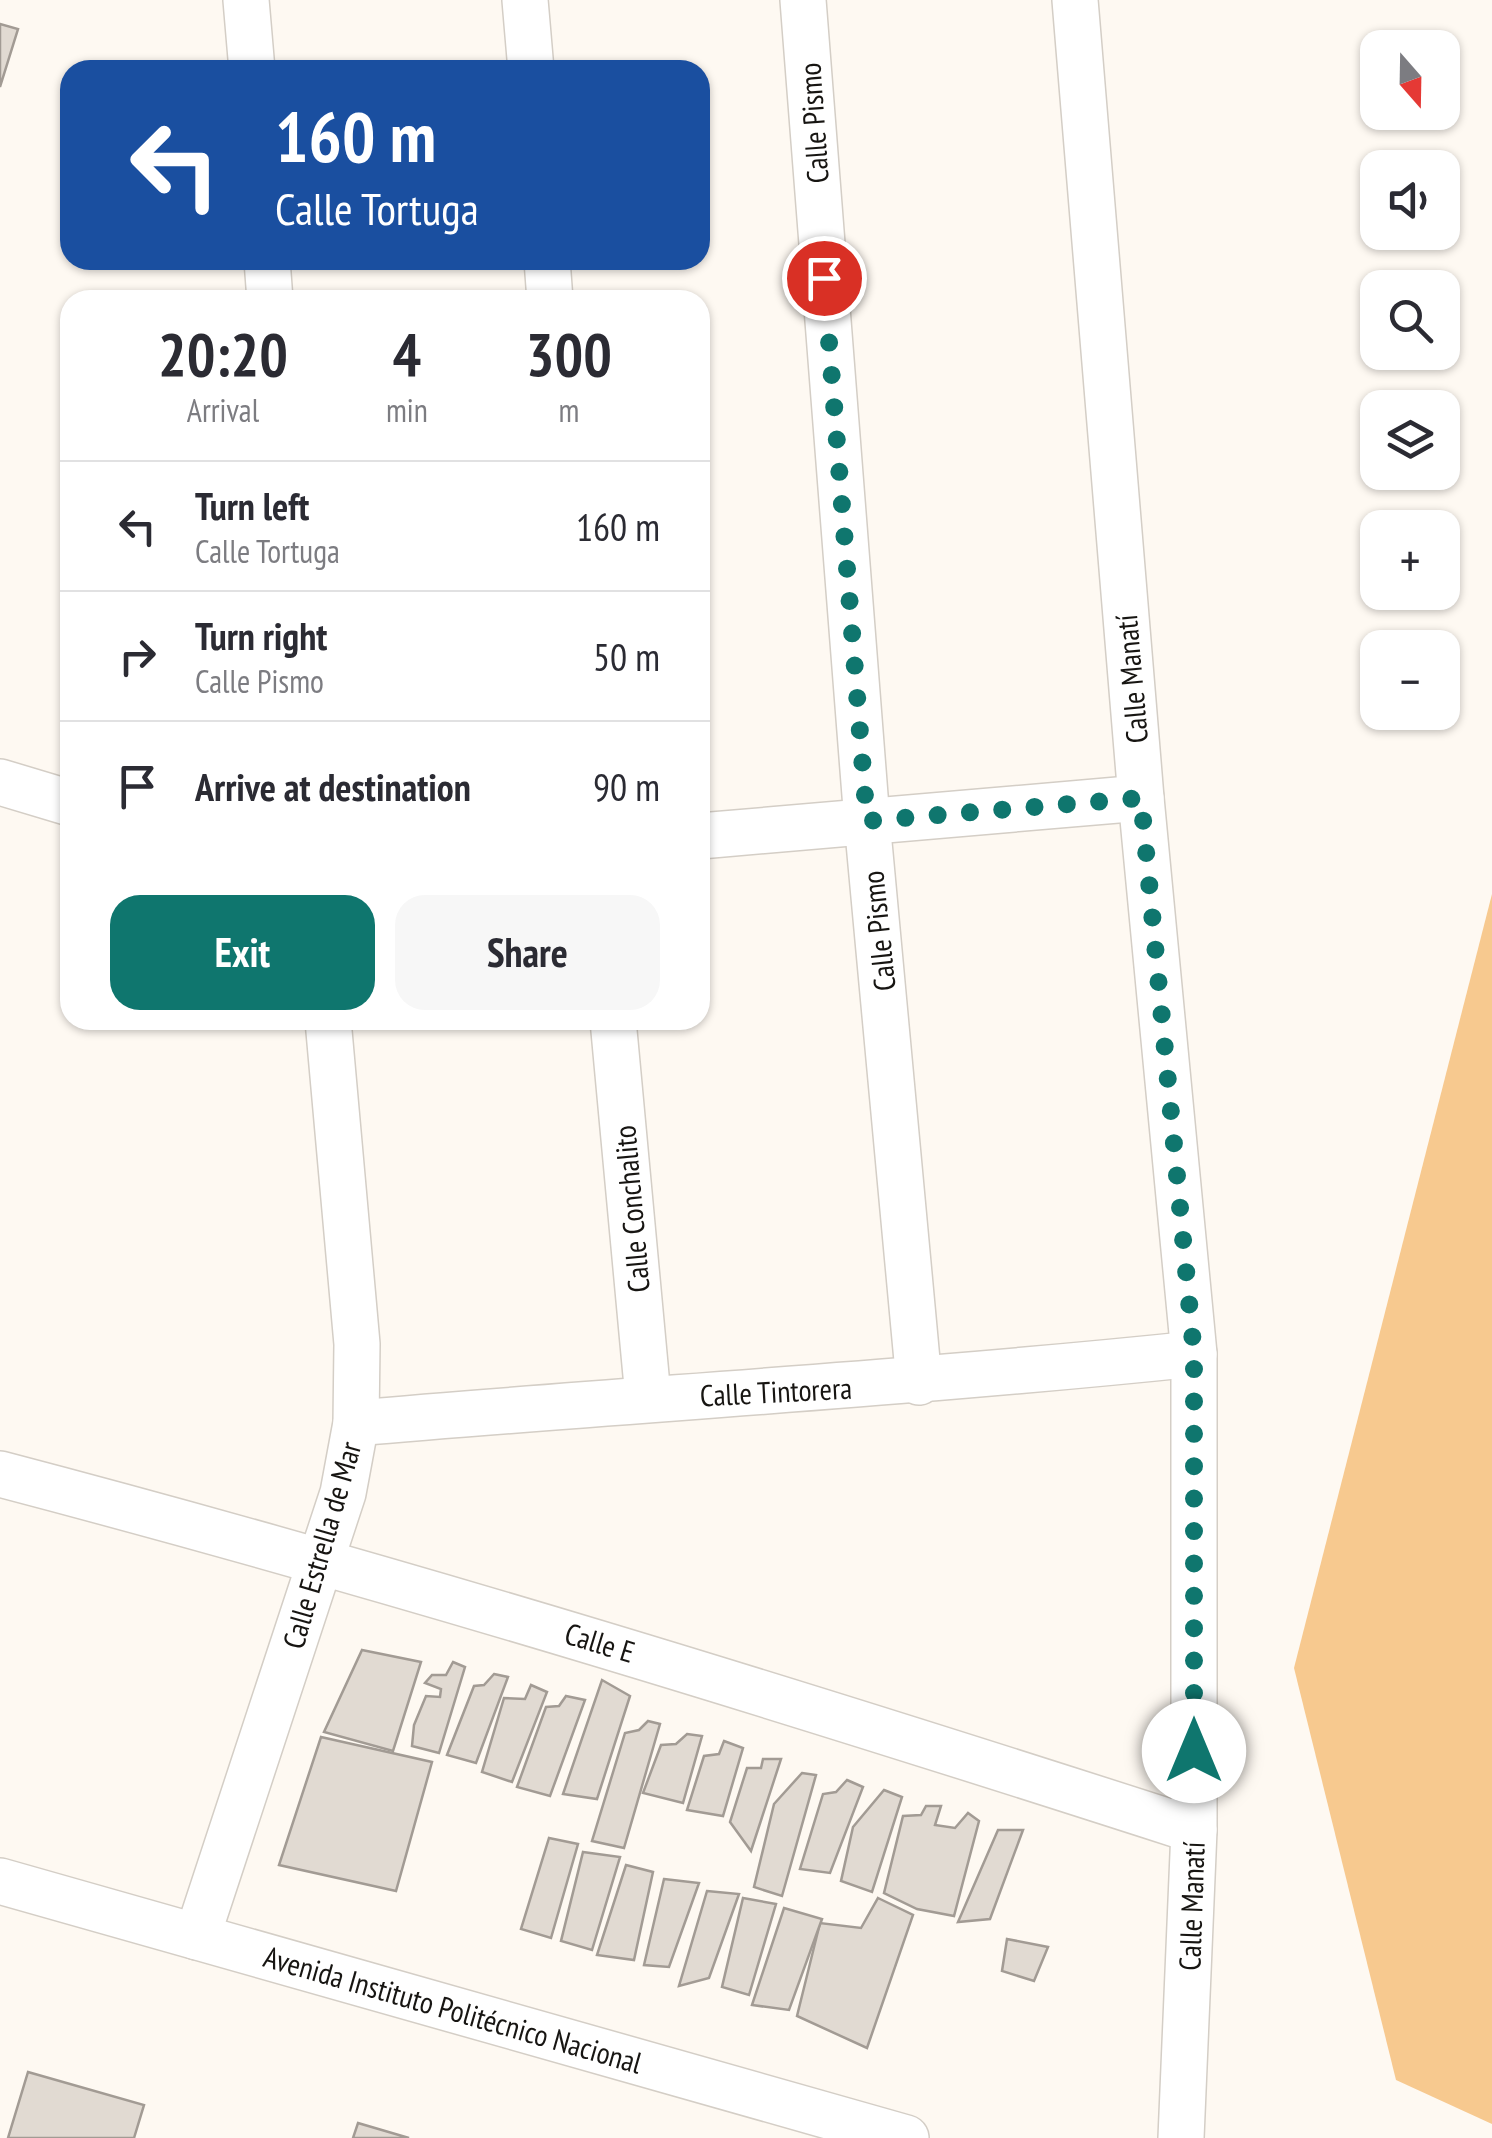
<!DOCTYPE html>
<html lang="en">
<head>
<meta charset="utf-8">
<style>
  :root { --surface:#fff; --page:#f7f7f7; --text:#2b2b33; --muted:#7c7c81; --line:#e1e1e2; --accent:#0f766e }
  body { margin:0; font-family:"PT Sans Narrow",sans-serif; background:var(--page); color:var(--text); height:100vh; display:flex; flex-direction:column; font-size:38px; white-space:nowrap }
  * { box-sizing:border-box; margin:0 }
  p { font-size:32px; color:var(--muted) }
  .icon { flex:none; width:55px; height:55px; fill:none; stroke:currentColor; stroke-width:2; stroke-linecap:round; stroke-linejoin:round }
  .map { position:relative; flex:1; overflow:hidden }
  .side { position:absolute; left:60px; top:290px; width:650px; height:740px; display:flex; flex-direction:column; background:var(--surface); border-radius:30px; box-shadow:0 2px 8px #0004 }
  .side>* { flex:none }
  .top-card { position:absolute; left:60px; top:60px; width:650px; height:210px; border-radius:30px; box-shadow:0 2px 8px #0004; background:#1a4fa0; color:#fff; overflow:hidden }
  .needle { width:65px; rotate:160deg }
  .tools { position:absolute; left:1360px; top:30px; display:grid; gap:20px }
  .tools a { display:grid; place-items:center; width:100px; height:100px; border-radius:20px; background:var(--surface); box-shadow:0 2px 8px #0004; font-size:50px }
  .pin { position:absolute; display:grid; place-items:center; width:85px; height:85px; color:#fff; margin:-42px; border:5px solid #fff; border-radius:50%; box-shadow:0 2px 10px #0007 }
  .me { position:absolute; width:110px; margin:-55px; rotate:0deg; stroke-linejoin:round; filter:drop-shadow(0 0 8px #0008) }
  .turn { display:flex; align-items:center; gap:35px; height:210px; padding:0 50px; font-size:45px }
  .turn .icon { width:130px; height:130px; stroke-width:2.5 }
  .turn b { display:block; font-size:70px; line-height:85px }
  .eta { display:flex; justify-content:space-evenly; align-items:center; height:170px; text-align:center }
  .eta b { font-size:60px; font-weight:700; line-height:70px }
  .primary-button { display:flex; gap:20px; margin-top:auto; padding:20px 50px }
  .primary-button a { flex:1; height:115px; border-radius:30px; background:var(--accent); color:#fff; font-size:40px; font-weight:700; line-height:115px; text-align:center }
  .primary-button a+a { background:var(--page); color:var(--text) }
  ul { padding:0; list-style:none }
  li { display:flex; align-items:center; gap:30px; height:130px; padding:0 50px; border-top:2px solid var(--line) }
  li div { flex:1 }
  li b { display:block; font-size:38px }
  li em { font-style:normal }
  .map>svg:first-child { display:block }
  .green { fill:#f7c98f }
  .building { fill:#e1dad2; stroke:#a29b94; stroke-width:2.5 }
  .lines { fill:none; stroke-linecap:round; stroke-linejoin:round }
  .minor-casing { stroke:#d4cec6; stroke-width:48 }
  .minor { stroke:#fff; stroke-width:45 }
  .route { stroke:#0f766e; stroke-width:18; stroke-dasharray:0 32.4 }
  .labels { text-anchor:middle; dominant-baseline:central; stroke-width:10; stroke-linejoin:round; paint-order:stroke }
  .street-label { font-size:30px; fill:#171512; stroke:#fff }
</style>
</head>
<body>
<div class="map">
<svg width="1492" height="2138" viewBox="0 0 1492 2138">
  <rect width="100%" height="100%" fill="#fef9f2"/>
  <!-- green -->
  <polygon class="green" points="1492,894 1492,2124 1396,2080 1294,1668"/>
  <!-- building -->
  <g class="building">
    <polygon points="0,24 18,29 0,87"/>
    <polygon points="362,1650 421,1662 393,1751 324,1732"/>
    <polygon points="453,1662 465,1667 439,1753 412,1746 414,1725 426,1696 440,1697 441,1689 425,1683 432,1675 446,1675"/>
    <polygon points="494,1674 508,1677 476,1763 447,1755 474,1686 484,1685"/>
    <polygon points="602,1680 630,1696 597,1799 563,1794"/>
    <polygon points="531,1685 547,1692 512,1782 482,1772 504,1698 525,1699"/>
    <polygon points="566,1696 585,1700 550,1796 517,1787 546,1707 559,1706"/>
    <polygon points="648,1721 660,1724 624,1848 592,1841 625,1733 639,1730"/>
    <polygon points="687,1734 702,1736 683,1803 643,1793 661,1745 676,1744"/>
    <polygon points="321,1737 432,1762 396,1891 279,1865"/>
    <polygon points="724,1741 743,1748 723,1816 687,1810 704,1756 719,1754"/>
    <polygon points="763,1759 781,1759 751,1851 730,1822 747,1768 761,1768"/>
    <polygon points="802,1773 816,1775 782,1896 754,1887 774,1804"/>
    <polygon points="847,1780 863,1787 830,1873 800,1869 823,1794 836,1792"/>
    <polygon points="884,1790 902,1797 872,1892 841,1881 853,1827"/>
    <polygon points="926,1806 941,1806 935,1825 955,1828 968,1813 979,1821 954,1916 917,1909 884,1893 903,1816 921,1815"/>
    <polygon points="998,1830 1023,1830 990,1919 958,1922"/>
    <polygon points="549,1838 578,1844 551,1938 521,1929"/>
    <polygon points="583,1852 620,1857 592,1950 561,1941"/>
    <polygon points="626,1865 653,1872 634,1960 597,1955"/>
    <polygon points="664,1879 699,1883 669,1967 644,1965"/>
    <polygon points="707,1891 739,1894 709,1978 679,1986"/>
    <polygon points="743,1898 776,1904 749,1995 722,1987"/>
    <polygon points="878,1898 913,1915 867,2048 797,2016 820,1923 861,1928"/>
    <polygon points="784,1908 822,1919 789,2010 752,2005"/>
    <polygon points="1007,1939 1048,1947 1034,1981 1002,1971"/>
    <polygon points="28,2072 144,2105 134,2138 8,2138"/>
    <polygon points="358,2123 409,2138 353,2138"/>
  </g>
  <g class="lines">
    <defs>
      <g id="minor">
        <polyline points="246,0 252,70"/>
        <polyline points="525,0 531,70"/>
        <polyline points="803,0 867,821 919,1382"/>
        <polyline points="1075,0 1141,798 1194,1354 1194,1830 1181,2138"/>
        <polyline points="267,260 270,300"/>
        <polyline points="547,260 550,300"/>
        <polyline points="0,782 70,803"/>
        <polyline points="700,836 1141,798"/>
        <polyline points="613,1020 648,1397"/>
        <path d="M356 1423C636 1399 915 1383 1194 1354"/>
        <path d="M0 1474C404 1580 797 1702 1194 1830"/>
        <polyline points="0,1881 906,2138"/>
        <polyline points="197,1937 343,1493 356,1423 357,1344 328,1020"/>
      </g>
    </defs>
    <!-- minor casing -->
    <use href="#minor" class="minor-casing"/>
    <!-- minor -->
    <use href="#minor" class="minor"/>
  </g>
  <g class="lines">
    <!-- route -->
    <polyline class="route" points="824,278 867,821 1141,798 1194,1354 1194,1751"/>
  </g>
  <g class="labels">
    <!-- street labels -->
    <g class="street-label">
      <text transform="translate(813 123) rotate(-94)">Calle Pismo</text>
      <text transform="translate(1131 679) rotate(-95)">Calle Manatí</text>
      <text transform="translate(878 931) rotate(-96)">Calle Pismo</text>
      <text transform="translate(631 1209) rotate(-95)">Calle Conchalito</text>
      <text transform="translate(776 1391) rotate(-3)">Calle Tintorera</text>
      <text transform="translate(321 1545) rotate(-74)">Calle Estrella de Mar</text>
      <text transform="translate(600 1642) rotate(17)">Calle E</text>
      <text transform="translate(1191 1906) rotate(-88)">Calle Manatí</text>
      <text transform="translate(453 2009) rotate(16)">Avenida Instituto Politécnico Nacional</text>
    </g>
  </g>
</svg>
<div class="tools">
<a><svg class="needle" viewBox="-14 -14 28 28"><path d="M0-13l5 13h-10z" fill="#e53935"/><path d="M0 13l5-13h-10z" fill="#7c7c81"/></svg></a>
<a><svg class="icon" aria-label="sound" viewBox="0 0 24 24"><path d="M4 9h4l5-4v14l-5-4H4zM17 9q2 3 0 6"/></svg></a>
<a><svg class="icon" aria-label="search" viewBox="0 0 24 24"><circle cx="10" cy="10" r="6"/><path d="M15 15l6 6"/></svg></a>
<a><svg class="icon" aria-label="layers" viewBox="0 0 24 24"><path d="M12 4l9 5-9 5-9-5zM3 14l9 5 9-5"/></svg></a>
<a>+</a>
<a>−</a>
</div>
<div class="pin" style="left:824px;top:278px;background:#d93025"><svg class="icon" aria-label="arrive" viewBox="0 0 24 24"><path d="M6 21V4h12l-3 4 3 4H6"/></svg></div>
<svg class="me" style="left:1194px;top:1751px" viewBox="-20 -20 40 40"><circle r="19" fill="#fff"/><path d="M0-13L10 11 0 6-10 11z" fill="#0f766e"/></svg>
<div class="top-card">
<div class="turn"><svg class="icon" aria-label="left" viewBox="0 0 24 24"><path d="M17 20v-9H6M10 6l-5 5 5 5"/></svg><div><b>160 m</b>Calle Tortuga</div></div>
</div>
<section class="side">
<div class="eta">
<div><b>20:20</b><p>Arrival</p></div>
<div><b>4</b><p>min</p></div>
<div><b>300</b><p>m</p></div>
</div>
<ul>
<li><svg class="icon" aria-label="left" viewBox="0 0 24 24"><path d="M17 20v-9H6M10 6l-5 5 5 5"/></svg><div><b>Turn left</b><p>Calle Tortuga</p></div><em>160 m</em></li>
<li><svg class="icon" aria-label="right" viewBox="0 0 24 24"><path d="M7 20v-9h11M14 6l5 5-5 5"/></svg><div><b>Turn right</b><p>Calle Pismo</p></div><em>50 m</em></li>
<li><svg class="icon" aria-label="arrive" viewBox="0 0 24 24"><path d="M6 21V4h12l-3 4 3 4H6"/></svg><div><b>Arrive at destination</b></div><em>90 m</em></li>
</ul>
<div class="primary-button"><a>Exit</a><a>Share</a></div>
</section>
</div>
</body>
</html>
